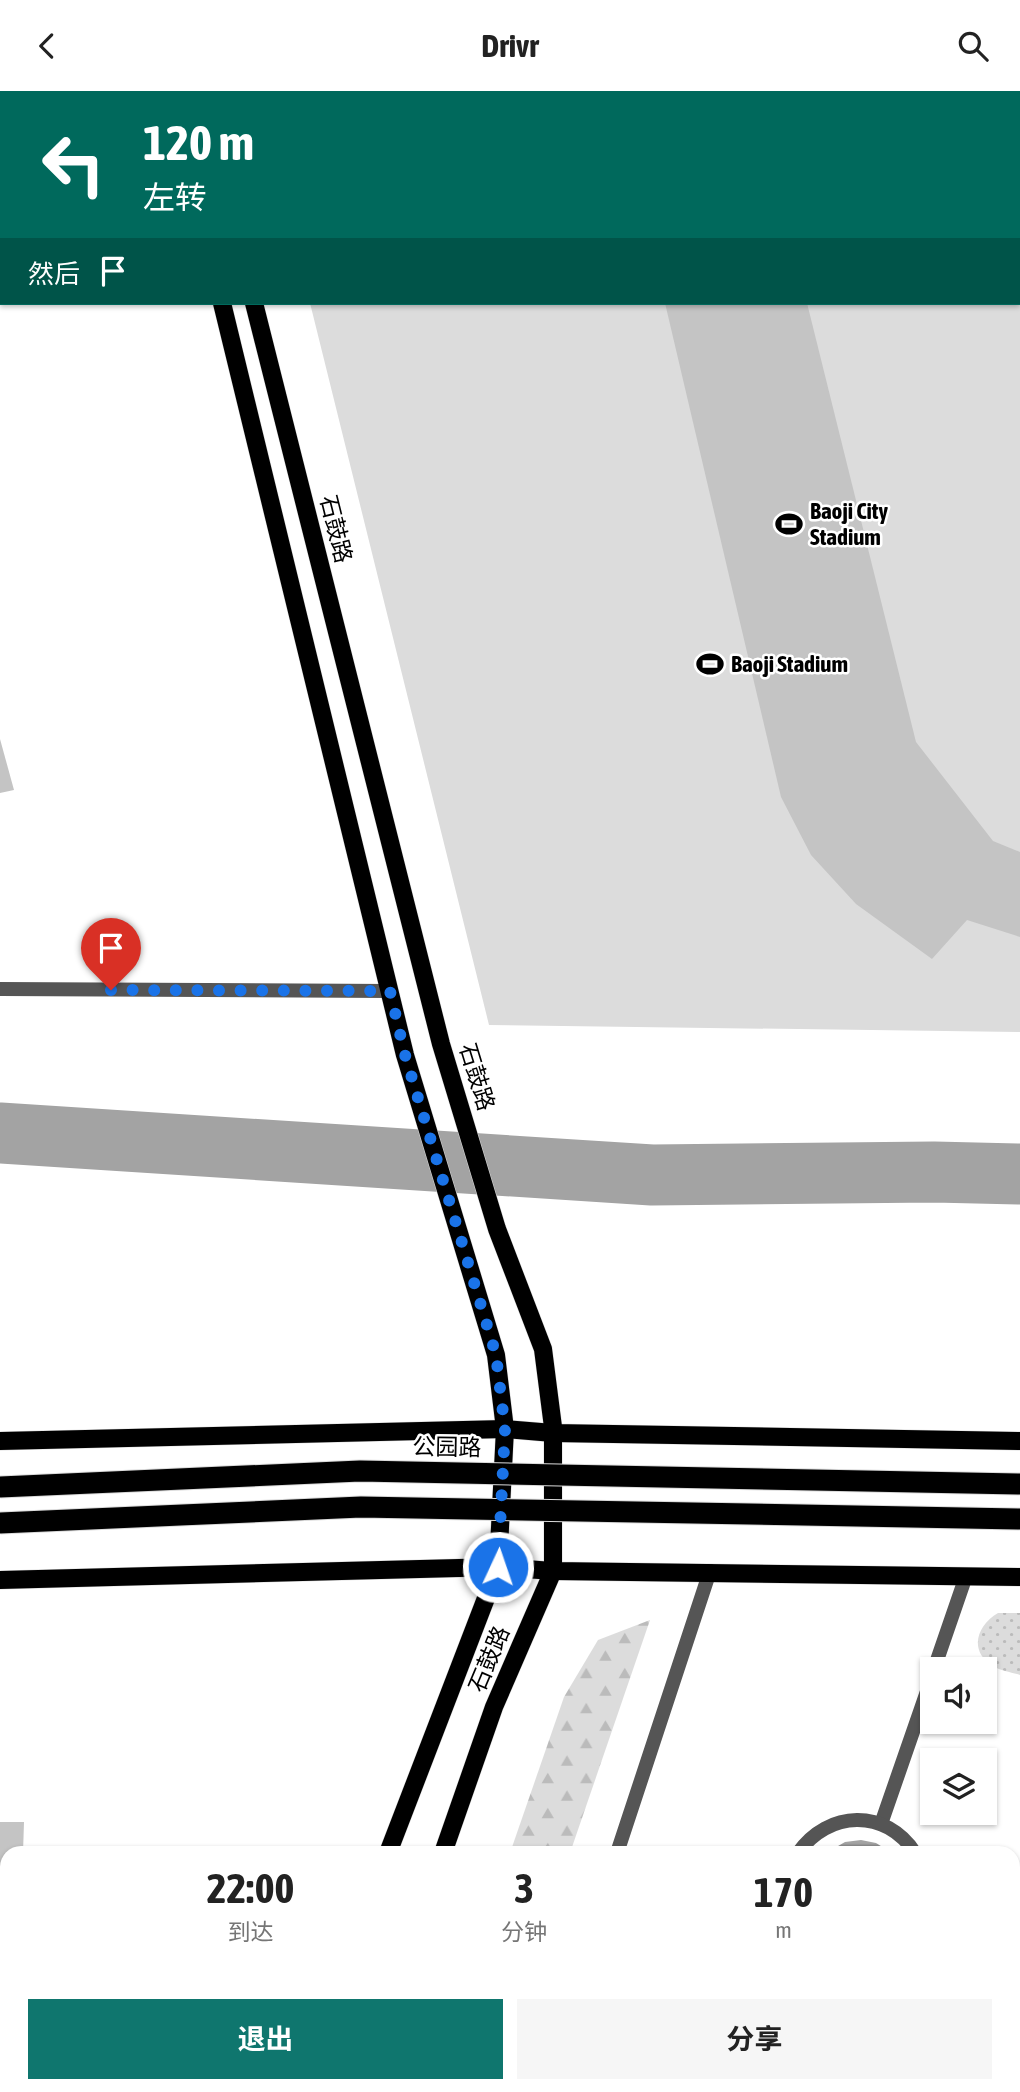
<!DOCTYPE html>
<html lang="zh">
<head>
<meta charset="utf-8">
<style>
  :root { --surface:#fff; --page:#f6f6f6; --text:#222; --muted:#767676; --accent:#0f766e }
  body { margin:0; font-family:"Asap Condensed","Noto Sans SC",sans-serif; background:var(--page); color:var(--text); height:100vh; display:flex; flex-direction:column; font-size:26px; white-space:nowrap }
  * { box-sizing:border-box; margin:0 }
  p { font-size:23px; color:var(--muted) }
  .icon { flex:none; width:38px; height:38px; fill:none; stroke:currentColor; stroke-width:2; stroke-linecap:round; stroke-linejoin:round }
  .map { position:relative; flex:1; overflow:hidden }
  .details { position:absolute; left:0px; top:1755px; width:1020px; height:247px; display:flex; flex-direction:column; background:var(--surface); border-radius:21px 21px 0 0; box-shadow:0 2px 5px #0004 }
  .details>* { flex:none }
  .hud { position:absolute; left:0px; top:0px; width:1020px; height:214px; box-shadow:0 2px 5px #0004; background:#00695c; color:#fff; overflow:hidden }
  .fabs { position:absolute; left:920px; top:1566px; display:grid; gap:14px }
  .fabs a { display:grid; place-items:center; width:77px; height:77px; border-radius:0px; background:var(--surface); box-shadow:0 2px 5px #0004; font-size:35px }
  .pin { position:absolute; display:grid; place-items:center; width:60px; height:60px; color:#fff; margin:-72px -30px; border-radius:50% 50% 50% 0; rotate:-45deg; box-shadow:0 0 7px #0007 }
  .pin .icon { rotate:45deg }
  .me { position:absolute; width:77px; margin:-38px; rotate:3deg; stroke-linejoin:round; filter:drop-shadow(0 0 5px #0008) }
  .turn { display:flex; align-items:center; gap:24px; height:147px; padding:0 28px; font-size:32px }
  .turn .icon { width:91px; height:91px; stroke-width:2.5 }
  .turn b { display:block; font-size:49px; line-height:60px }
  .then { display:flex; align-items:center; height:66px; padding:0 28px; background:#0003; gap:14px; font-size:26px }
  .eta { display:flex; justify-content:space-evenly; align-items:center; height:119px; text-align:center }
  .eta b { font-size:42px; font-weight:700; line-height:49px }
  .action { display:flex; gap:14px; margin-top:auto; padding:14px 28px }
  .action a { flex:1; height:80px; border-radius:0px; background:var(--accent); color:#fff; font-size:28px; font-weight:700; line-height:80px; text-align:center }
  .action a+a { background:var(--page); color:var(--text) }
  header { display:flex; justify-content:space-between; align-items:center; height:91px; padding:0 28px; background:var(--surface); font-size:32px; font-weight:700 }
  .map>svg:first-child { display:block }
  .green { fill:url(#green-dots) }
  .forest { fill:url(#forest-firs) }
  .pitch { fill:#dcdcdc }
  .water { fill:url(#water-rules) }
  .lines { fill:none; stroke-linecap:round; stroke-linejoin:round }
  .river { stroke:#a3a3a3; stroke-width:61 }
  .building { fill:#c4c4c4 }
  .primary-casing { stroke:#dbdbdb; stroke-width:19 }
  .lane { stroke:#555; stroke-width:14 }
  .primary { stroke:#000; stroke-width:18 }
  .highway-bridge-casing { stroke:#dbdbdb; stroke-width:23; stroke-linecap:butt }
  .highway-bridge { stroke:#000; stroke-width:21 }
  .route { stroke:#1a73e8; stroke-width:12; stroke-dasharray:0 21.6 }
  .labels { text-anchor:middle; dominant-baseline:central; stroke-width:5; stroke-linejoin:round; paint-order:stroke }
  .poi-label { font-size:23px; font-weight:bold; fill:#000; stroke:#fff; text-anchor:start }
  .street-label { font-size:23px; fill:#000; stroke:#fff }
</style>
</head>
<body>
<header><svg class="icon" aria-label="back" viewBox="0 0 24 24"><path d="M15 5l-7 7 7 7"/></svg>Drivr<svg class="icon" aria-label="search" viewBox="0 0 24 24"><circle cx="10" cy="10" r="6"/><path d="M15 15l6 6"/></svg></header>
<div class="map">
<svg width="1020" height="2001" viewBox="0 0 1020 2001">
  <defs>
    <pattern id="green-dots" width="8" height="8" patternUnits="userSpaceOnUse" patternTransform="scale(1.75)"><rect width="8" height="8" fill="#dcdcdc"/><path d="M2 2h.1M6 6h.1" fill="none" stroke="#bbb" stroke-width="1.8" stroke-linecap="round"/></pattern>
    <pattern id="forest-firs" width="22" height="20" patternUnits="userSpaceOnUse" patternTransform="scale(1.75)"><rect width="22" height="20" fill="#dcdcdc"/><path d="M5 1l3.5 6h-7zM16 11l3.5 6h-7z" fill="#bbb"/></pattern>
    <pattern id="water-rules" width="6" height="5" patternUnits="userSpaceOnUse" patternTransform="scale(1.75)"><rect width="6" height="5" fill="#a3a3a3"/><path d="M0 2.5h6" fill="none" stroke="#8b8b8b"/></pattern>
  </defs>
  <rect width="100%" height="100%" fill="#fff"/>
  <!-- green -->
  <path class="green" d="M998 1522H1020V1584C1011 1581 1001 1580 993 1575 968 1560 977 1534 998 1522Z"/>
  <!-- forest -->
  <polygon class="forest" points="650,1529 570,1762 510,1762 564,1606 598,1549"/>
  <!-- pitch -->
  <polygon class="pitch" points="257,0 1020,0 1020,941 489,934 310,212 1018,212 1018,2"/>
  <!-- water -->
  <polygon class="water" points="861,1749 876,1752 892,1762 826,1762 845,1751"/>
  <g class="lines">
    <!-- river -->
    <polyline class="river" points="0,1042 652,1084 934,1081 1020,1083"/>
  </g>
  <!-- building -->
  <g class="building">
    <polygon points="665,212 807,212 916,651 993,750 1020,761 1020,846 967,829 932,868 856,813 811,764 781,706"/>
    <polygon points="0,648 14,699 0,702"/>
    <polygon points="0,1731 24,1731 23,1762 7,1762 7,1804 0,1803"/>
    <polygon points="0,1962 7,1962 7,1995 57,1995 57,2001 0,2001"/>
  </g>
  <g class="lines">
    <defs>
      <g id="primary">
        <polyline points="170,0 170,2"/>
        <polyline points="200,0 201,2"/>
        <polyline points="222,212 405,964 496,1264 505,1338 498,1476 388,1762"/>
        <polyline points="254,212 441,953 497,1138 543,1258 553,1336 553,1480 494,1616 443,1762"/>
        <polyline points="0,1350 505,1338 553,1342 1020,1350"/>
        <polyline points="0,1489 498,1476 553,1480 1020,1486"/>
        <polyline points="297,2001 299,1995"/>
        <polyline points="359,2001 361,1995"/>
      </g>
    </defs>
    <!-- primary casing -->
    <use href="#primary" class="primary-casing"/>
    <!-- lane -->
    <g class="lane">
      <polyline points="0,898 390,900"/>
      <polyline points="934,1578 966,1485"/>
      <polyline points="881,1733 933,1583"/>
      <polyline points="617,1762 710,1480"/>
      <path d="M798 1762C828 1719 886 1717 915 1762"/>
      <polyline points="0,1929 7,1929"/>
      <polyline points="111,2001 113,1995"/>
      <polyline points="541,2001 543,1995"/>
      <polyline points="786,2001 788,1995"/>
    </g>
    <!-- primary -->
    <use href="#primary" class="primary"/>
    <defs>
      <g id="highway-bridge">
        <polyline points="0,1396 360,1380 1020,1393"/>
        <polyline points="0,1432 361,1416 1020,1428"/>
      </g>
    </defs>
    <!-- highway-bridge casing -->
    <use href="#highway-bridge" class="highway-bridge-casing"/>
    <!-- highway-bridge -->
    <use href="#highway-bridge" class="highway-bridge"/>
  </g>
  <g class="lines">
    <!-- route -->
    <polyline class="route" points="111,899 390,900 405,964 496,1264 505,1338 498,1476"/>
  </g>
  <!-- icons -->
  <defs>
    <symbol id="stadium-bare" viewBox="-9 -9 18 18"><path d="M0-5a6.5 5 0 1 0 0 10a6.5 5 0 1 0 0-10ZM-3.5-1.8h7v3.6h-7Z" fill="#000" stroke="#fff" stroke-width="2.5" paint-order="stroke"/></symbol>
  </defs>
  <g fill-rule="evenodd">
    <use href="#stadium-bare" x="770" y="414" width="38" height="38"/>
    <use href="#stadium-bare" x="691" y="554" width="38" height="38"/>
  </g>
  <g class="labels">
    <!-- poi labels -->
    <g class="poi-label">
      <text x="810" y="420">Baoji City<tspan x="810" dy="26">Stadium</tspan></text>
      <text x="731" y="573">Baoji Stadium</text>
    </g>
    <!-- street labels -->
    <g class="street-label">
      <text transform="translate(336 438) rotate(76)">石鼓路</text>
      <text transform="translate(477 986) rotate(73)">石鼓路</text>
      <text transform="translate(447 1356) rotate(1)">公园路</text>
      <text transform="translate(489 1568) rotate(-67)">石鼓路</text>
    </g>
  </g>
</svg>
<div class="fabs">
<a><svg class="icon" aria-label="sound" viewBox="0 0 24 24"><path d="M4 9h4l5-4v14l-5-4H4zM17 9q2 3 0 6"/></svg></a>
<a><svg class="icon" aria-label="layers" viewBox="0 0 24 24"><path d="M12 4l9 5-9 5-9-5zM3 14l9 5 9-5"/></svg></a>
</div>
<div class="pin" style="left:111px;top:899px;background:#d93025"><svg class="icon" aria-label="arrive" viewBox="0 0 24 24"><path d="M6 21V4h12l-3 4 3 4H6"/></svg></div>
<svg class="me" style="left:498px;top:1476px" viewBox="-20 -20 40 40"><circle r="17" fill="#1a73e8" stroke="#fff" stroke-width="3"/><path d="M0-11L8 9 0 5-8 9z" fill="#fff"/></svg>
<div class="hud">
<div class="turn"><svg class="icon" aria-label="left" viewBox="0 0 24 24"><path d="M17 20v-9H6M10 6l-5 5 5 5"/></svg><div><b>120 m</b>左转</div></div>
<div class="then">然后<svg class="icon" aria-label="arrive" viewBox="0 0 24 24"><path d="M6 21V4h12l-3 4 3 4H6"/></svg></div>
</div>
<section class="details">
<div class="eta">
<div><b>22:00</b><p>到达</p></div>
<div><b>3</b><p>分钟</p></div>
<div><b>170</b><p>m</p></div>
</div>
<div class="action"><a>退出</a><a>分享</a></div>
</section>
</div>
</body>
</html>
